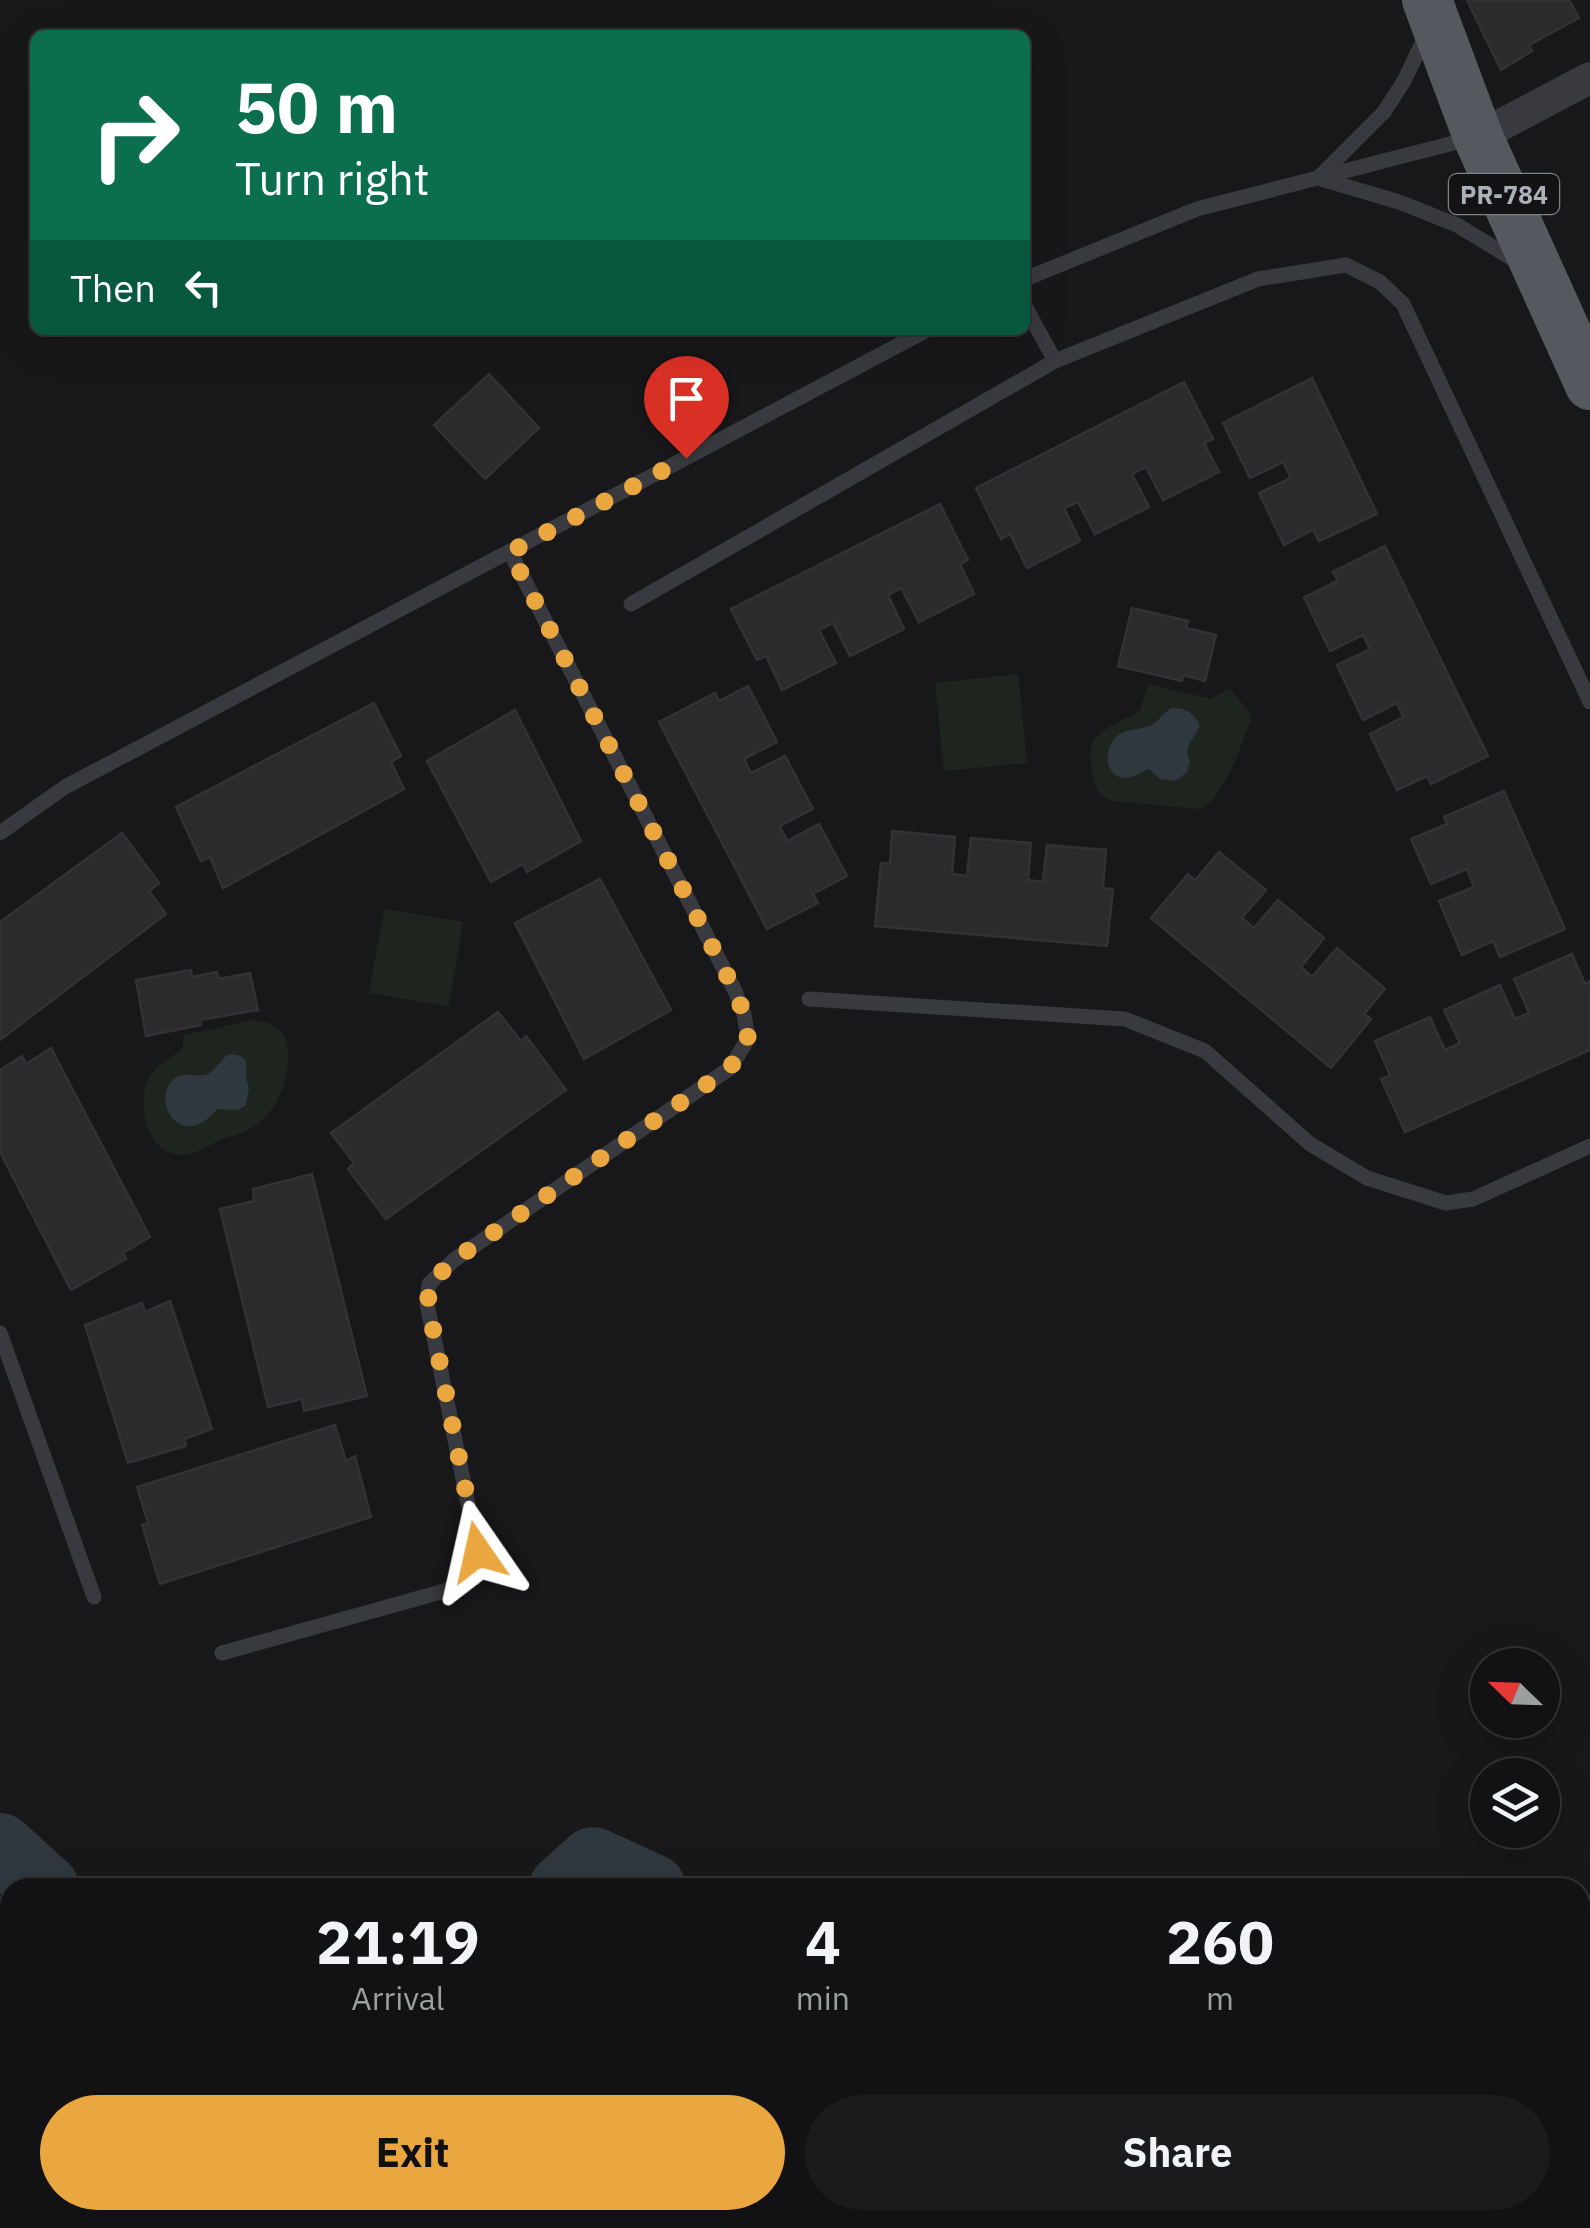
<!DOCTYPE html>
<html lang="en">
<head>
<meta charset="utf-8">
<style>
  :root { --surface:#121214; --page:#1b1b1d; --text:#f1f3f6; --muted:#9c9ea0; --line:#313234; --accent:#eaa740 }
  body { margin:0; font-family:"IBM Plex Sans",sans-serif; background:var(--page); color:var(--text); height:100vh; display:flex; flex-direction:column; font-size:38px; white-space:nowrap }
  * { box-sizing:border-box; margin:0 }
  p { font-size:32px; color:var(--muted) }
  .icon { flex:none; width:55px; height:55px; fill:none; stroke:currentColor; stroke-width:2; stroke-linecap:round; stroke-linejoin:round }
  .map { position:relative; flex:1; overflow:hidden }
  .drawer { position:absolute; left:0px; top:1878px; width:1590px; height:352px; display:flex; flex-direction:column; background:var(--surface); border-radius:30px 30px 0 0; box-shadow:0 10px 40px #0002,0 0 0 2px var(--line) }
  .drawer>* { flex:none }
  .hud { position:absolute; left:30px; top:30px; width:1000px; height:305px; border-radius:15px; box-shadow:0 10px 40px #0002,0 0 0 2px var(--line); background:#0b6e4f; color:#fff; overflow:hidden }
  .needle { width:65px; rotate:293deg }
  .tools { position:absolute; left:1470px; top:1648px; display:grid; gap:20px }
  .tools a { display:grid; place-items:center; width:90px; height:90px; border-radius:50%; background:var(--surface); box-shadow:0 10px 40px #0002,0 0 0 2px var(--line); font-size:50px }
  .pin { position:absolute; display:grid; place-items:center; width:85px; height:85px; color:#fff; margin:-102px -42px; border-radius:50% 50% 50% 0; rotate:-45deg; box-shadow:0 0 10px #0007 }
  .pin .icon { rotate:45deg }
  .me { position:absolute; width:110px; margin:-55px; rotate:349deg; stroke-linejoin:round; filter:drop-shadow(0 0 8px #0008) }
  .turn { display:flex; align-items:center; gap:35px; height:210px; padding:0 40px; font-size:45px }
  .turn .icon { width:130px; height:130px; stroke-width:2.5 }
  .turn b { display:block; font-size:70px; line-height:85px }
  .then { display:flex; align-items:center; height:95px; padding:0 40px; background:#0003; gap:20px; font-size:38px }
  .eta { display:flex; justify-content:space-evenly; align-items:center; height:170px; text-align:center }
  .eta b { font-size:60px; font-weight:800; line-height:70px }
  .action { display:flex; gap:20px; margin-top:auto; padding:20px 40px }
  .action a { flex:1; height:115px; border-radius:60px; background:var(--accent); color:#111; font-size:40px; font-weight:800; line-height:115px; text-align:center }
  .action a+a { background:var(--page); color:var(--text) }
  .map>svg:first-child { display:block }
  .green { fill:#1e251f }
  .water { fill:#2e383e }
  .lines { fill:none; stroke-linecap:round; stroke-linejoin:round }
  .river { stroke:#2e383e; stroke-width:68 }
  .building { fill:#2b2b2e; stroke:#323236; stroke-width:2.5 }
  .lane { stroke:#393a3f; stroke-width:15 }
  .street { stroke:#393a3f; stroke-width:32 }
  .primary { stroke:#55585e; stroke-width:50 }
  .route { stroke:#eaa740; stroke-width:18; stroke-dasharray:0 32.4 }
  .labels { text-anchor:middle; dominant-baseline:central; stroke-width:10; stroke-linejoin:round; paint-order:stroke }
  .shield { fill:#131315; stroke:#7d8188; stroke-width:2.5 }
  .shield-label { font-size:25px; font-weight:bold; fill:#abb0b9 }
</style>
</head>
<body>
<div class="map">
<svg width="1590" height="2228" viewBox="0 0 1590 2228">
  <rect width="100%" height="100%" fill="#18181a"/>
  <!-- green -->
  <g class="green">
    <polygon points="1018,674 1027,763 944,771 935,683"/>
    <path d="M1148 684 1211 699 1230 688 1252 716C1243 740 1224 802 1198 809L1113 801C1099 796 1096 791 1093 777 1092 768 1088 754 1092 744 1100 728 1125 719 1140 711Z"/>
    <polygon points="384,909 463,922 449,1007 369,993"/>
    <path d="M254 1020C277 1023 287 1030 288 1054 289 1081 276 1114 252 1128 241 1134 227 1137 216 1142 204 1148 192 1156 179 1155 145 1152 134 1098 152 1073 160 1063 172 1057 182 1049L184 1035Z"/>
  </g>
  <!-- water -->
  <g class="water">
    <path d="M1171 708C1184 708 1195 712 1200 726 1194 739 1182 747 1190 760L1187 772 1175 781 1160 779 1149 769C1140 772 1130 781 1119 777 1103 770 1106 746 1116 737 1127 727 1142 731 1153 724 1159 720 1164 713 1171 708Z"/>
    <path d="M229 1054 238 1055 246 1060V1078L249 1088 246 1105C235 1114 230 1108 217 1109 181 1154 149 1099 174 1079 185 1071 194 1077 205 1075 215 1073 220 1059 229 1054Z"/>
  </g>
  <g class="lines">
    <!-- river -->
    <g class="river">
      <polyline points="0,1847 45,1888"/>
      <polyline points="563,1888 593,1861 652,1888"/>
      <polyline points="1007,2220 1013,2228"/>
    </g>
  </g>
  <!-- building -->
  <g class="building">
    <polygon points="1467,0 1569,0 1579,18 1529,45 1532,51 1501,70"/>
    <polygon points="489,374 539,428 485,479 434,425"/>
    <polygon points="1312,378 1377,514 1319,541 1313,530 1284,545 1259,493 1291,478 1283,462 1250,478 1223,423"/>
    <polygon points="1184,382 1213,439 1204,443 1219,472 1163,500 1146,467 1132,474 1149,507 1095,534 1078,502 1064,508 1080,541 1027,568 1010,534 1001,539 976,488"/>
    <polygon points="940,504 968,560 960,564 974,594 919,622 901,588 888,595 904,629 850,656 833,623 819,630 836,663 782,690 766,656 757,660 731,609"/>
    <polygon points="1385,546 1488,756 1431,784 1427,776 1397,790 1370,734 1403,717 1397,703 1363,720 1337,665 1370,649 1363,635 1330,651 1304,597 1338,581 1333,572"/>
    <polygon points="1132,608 1188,621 1186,628 1216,635 1205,681 1183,675 1182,681 1118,666"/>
    <polygon points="748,686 777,742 744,759 751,773 785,756 813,809 780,826 787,841 819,824 847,876 813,894 818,903 767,929 659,722 715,693 719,701"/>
    <polygon points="374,703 401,756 391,762 404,789 223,888 210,857 201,861 176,807"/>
    <polygon points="515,710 581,841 527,872 523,864 491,882 427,761"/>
    <polygon points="1504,791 1565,929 1500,957 1493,941 1462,955 1439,901 1474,887 1467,869 1431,884 1411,839 1447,824 1444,817"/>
    <polygon points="892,831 955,837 952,874 967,876 971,838 1031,843 1028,880 1043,882 1047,845 1106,850 1103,888 1113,889 1107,946 875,926 881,863 890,864"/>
    <polygon points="122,833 159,883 149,891 166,914 0,1040 0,922"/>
    <polygon points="1219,852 1266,890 1242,918 1254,928 1278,900 1324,938 1301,967 1312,977 1337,948 1385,989 1364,1014 1371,1019 1331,1068 1151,918 1188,874 1195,880"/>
    <polygon points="600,879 671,1010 584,1059 515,923"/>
    <polygon points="1572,954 1585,984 1590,981 1590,1050 1405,1132 1381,1079 1390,1075 1375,1041 1430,1017 1445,1050 1460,1043 1444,1010 1500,985 1515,1019 1529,1013 1514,979"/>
    <polygon points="191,970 192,977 217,972 219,979 250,973 258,1010 200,1020 201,1025 146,1036 136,980"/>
    <polygon points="498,1012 521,1041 526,1036 566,1090 386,1219 348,1169 354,1163 331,1133"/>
    <polygon points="51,1048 150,1237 123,1253 126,1259 71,1290 0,1152 0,1070 22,1056 26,1064"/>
    <polygon points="312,1174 367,1396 304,1411 302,1399 268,1407 220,1209 254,1201 253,1189"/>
    <polygon points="170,1301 212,1429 184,1439 186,1446 128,1463 85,1325 142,1303 145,1312"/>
    <polygon points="335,1425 346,1461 355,1456 371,1517 160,1584 142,1525 148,1523 137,1487"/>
    <polygon points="1590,2212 1590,2228 1528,2228 1528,2226 1555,2220 1580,2220 1580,2215"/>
    <polygon points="1307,2220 1313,2220 1318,2228 1282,2228"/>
  </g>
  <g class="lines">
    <!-- lane -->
    <g class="lane">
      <polyline points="1428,31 1404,81 1384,112 1318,178 1399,202 1457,225 1521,264"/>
      <polyline points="1025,279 1197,209 1473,138"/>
      <polyline points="1025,306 1055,361"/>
      <polyline points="631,604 1055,361 1258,279 1346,265 1380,282 1403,304 1590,702"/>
      <polyline points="0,833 65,787 927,330"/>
      <polyline points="809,999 1125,1019 1205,1051 1310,1144 1367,1178 1446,1203 1473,1199 1590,1146"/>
      <polyline points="0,1333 94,1597"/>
      <polyline points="222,1653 448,1590 466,1572 478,1552 427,1304 429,1284 454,1260 730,1068 748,1039 744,1014 735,991 510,552"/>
    </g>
    <!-- street -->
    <g class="street">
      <polyline points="1478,137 1590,78"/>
      <polyline points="1580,2178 1590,2176"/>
      <polyline points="1377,2220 1374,2220 1379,2228"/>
      <polyline points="795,2228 795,2220"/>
    </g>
    <!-- primary -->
    <polyline class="primary" points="1427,0 1478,137 1590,385"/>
  </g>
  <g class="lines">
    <!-- route -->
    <polyline class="route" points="478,1552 428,1304 429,1284 454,1260 730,1068 748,1039 744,1014 735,991 510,552 686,458"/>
  </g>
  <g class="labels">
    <!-- shield labels -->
    <rect class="shield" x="1449" y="174" width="110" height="40" rx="8"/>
    <g class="shield-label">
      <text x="1504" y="194">PR-784</text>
    </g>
  </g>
</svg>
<div class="tools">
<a><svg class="needle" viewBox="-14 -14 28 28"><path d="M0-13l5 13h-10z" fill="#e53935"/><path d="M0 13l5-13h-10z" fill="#9c9ea0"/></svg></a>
<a><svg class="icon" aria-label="layers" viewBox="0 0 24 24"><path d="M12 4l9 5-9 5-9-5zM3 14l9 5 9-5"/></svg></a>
</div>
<div class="pin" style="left:686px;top:458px;background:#d93025"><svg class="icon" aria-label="arrive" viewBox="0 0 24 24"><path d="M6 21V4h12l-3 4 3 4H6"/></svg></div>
<svg class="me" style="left:478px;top:1552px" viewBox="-20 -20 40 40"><path d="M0-17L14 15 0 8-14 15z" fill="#eaa740" stroke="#fff" stroke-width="4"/></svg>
<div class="hud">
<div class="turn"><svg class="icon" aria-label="right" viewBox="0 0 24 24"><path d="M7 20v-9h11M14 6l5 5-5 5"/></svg><div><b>50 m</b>Turn right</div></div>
<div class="then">Then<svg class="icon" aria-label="left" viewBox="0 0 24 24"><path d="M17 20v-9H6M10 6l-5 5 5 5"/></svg></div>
</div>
<section class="drawer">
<div class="eta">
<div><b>21:19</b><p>Arrival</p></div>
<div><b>4</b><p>min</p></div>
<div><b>260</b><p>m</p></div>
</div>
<div class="action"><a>Exit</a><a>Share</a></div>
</section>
</div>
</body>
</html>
